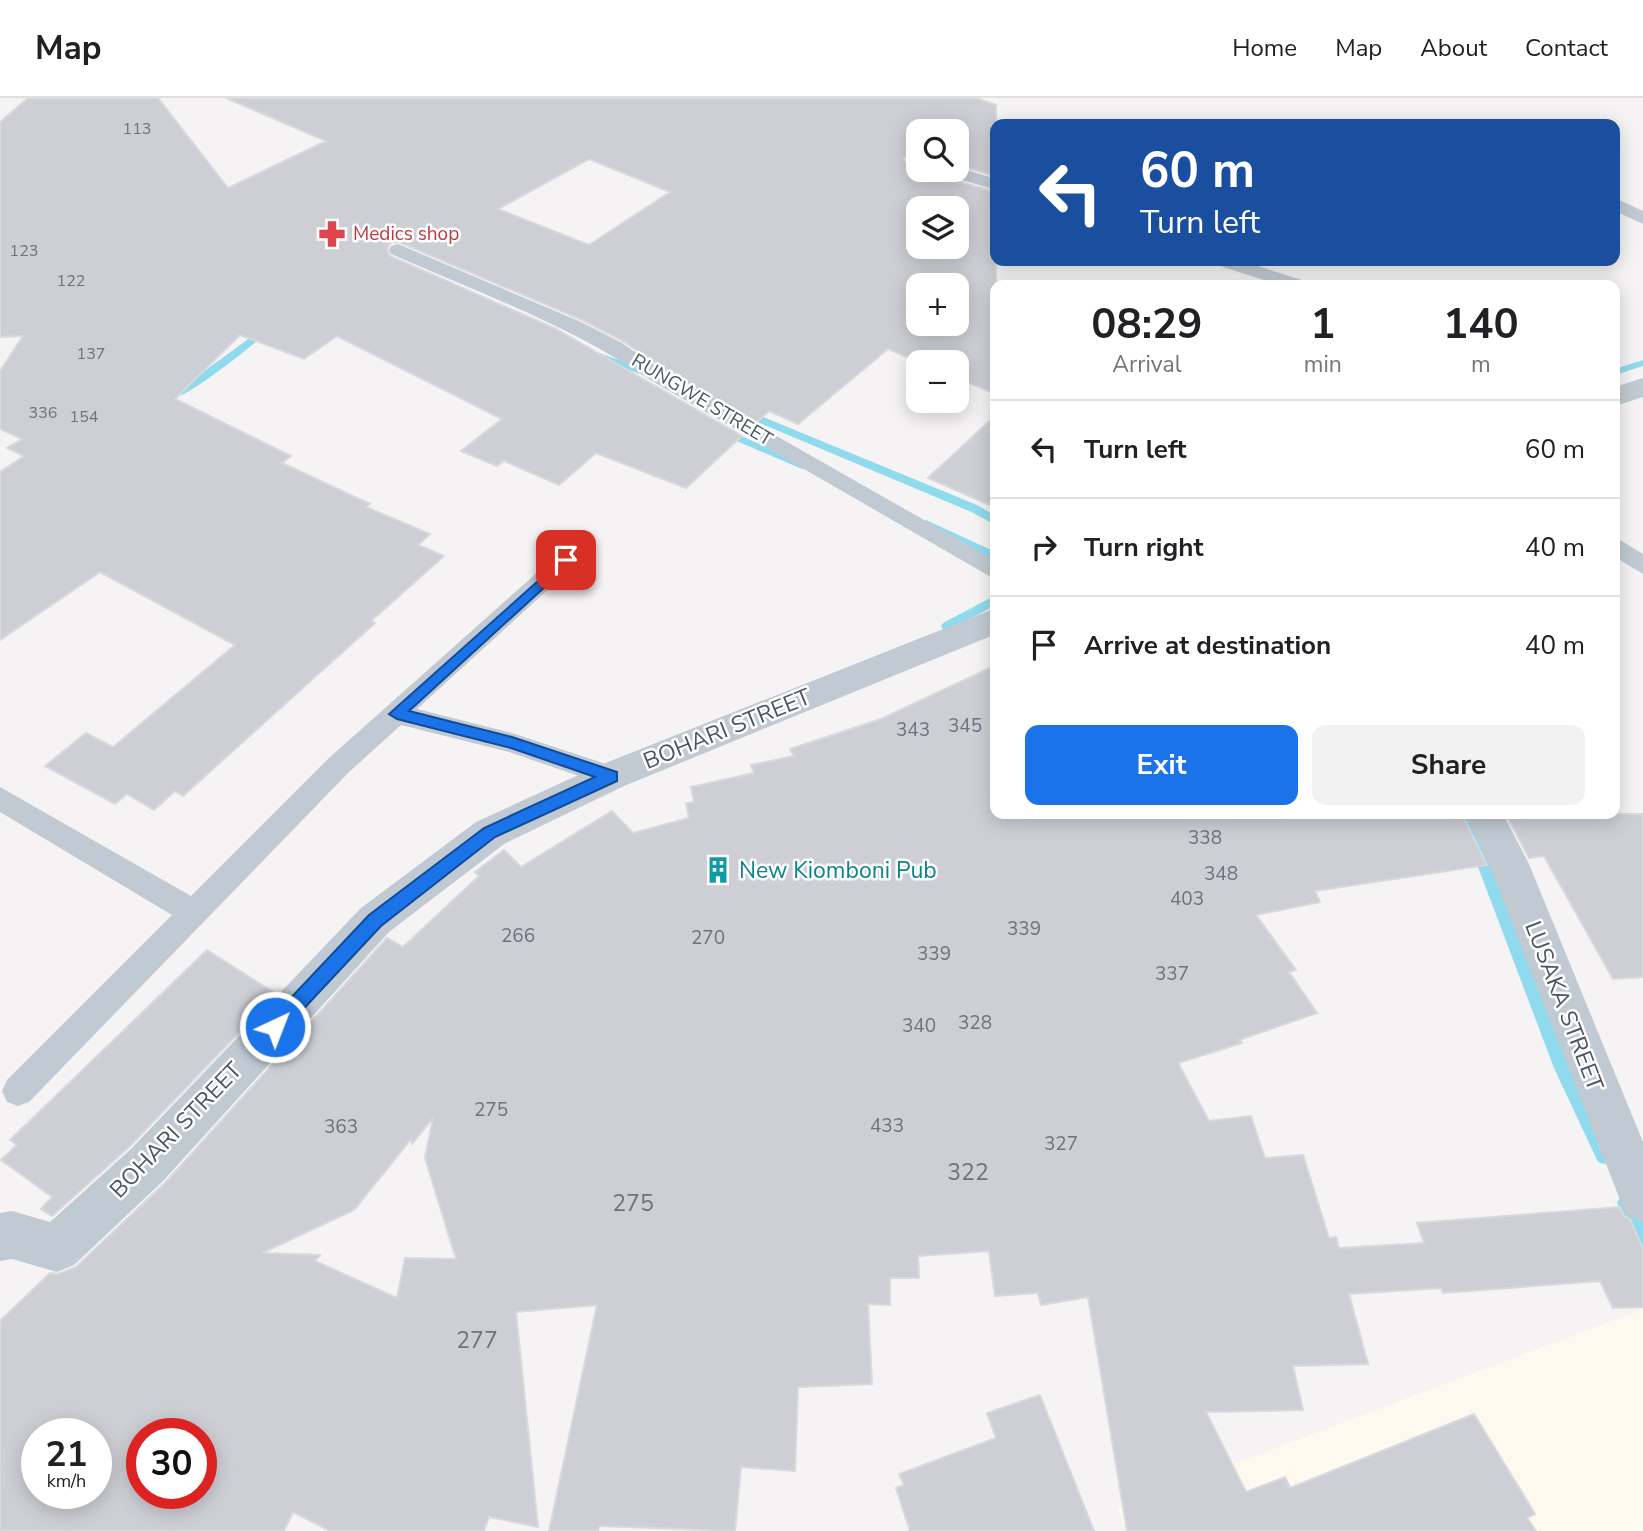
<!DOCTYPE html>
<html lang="en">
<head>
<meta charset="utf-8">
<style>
  :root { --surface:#fff; --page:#f2f2f2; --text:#202124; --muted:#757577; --line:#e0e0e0; --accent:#1a73e8 }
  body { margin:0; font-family:"Nunito Sans",sans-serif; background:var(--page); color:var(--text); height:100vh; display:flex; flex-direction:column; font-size:26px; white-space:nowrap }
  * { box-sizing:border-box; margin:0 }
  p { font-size:23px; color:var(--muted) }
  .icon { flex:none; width:38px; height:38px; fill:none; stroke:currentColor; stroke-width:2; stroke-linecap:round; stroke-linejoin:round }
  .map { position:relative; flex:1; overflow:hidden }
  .sheet { position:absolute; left:990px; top:182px; width:630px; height:539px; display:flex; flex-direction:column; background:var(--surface); border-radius:14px; box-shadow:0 4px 18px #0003 }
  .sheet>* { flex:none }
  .hud { position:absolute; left:990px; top:21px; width:630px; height:147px; border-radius:14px; box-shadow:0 4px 18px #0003; background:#1a4fa0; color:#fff; overflow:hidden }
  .fabs { position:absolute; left:906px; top:21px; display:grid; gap:14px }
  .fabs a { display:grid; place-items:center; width:63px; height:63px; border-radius:14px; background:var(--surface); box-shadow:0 4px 18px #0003; font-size:35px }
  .speed { position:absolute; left:21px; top:1320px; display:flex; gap:14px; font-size:35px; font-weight:700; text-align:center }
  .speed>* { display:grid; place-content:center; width:91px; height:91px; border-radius:50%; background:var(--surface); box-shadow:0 4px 18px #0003; line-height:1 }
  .speed small { font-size:18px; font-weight:400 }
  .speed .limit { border:10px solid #d22; background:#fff; color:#111 }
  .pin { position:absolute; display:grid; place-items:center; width:60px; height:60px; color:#fff; margin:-30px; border-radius:14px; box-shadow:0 4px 10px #0006 }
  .me { position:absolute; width:77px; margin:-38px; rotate:43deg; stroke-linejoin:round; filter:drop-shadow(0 0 5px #0008) }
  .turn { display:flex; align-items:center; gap:24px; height:147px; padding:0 35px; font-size:32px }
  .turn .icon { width:91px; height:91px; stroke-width:2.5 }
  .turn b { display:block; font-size:49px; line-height:60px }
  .eta { display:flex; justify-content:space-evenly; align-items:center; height:119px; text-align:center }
  .eta b { font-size:42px; font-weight:700; line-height:49px }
  .action { display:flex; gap:14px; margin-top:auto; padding:14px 35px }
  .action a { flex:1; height:80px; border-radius:14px; background:var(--accent); color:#fff; font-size:28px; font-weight:700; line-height:80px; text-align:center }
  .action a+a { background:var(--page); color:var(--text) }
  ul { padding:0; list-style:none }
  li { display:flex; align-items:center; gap:21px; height:98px; padding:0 35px; border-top:2px solid var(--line) }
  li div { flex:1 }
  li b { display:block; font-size:26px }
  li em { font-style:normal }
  header { display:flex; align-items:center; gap:42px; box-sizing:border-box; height:98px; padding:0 35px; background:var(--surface); border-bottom:2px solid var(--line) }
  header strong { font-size:33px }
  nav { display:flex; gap:38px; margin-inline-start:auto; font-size:24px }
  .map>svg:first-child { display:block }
  .commercial { fill:#fdf9ef }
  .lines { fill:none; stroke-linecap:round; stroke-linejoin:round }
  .stream { fill:#90daee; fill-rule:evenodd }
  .building { fill:#cdcfd5; stroke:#d7d9de; stroke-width:2; fill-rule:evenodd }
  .lane { fill:#c1cad2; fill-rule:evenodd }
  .street { fill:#c1cad2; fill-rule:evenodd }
  .route { fill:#1a73e8; stroke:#114b97; stroke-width:2 }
  .labels { text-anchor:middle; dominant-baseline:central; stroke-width:5; stroke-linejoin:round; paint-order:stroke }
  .far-number-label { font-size:16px; fill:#6b747e }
  .far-health-label { font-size:19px; fill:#be3a42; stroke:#fff; text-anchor:start }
  .far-street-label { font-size:19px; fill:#4a5661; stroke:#fff }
  .number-label { font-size:19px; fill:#6b747e }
  .street-label { font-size:23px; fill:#4a5661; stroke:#fff }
  .culture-label { font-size:23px; fill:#0d838f; stroke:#fff; text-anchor:start }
  .near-number-label { font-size:23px; fill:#6b747e }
</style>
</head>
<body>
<header>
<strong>Map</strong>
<nav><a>Home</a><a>Map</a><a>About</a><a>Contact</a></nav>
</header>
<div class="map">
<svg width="1643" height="1433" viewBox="0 0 1643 1433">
  <rect width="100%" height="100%" fill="#f5f3f3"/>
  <!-- commercial -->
  <polygon class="commercial" points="1643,1211 1643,1433 1126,1433 1117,1410"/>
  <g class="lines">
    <!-- stream -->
    <g class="stream">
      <path d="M266 228 270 229V233C251 247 185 304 165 302V298L184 288Z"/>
      <polygon points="593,253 651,273 652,275 647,278 643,277 589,258 589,254"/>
      <polygon points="1643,262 1643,268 1615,277 1615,271"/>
      <polygon points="695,291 977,407 996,418 996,427 969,413 691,296 690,294"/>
      <polygon points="722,330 810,367 812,369 810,371 802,371 718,335 717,333"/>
      <polygon points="926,422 989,451 996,457 996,468 981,457 922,429 920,426"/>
      <polygon points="996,497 996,507 951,531 943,531 941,528 943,525"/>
      <polygon points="1458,716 1472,716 1570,969 1612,1058 1610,1064 1604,1066 1598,1064 1554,970"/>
      <polygon points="1626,1097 1632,1099 1643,1121 1643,1149 1637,1146 1617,1105 1620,1099"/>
    </g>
  </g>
  <!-- building -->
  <g class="building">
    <path d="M28 0H158L228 90 326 43 226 0H976L996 7V78L957 67V33H919V54H909L903 61 907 67 919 72H936L941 79 996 94V296L957 280V264H919L888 251 798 326 769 313 757 324 667 273 623 243 582 222 399 144 390 145 387 151 390 158 556 231 742 338 686 390 596 355 559 387 504 363 497 368 461 353 502 321 337 238 304 261 240 237 175 301 291 358 282 365 370 406 366 409 430 436 418 447 444 458 371 523 375 525 183 698 175 693 154 712 127 696 115 706 45 668 86 635 113 649 235 547 100 474 0 542V374L24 358 7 350 22 341 0 331V273L23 238 0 239V24ZM589 61 670 94 589 147 498 111ZM919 110H957V149H919ZM919 187H957V226H919Z"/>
    <polygon points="996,317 996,410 928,380"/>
    <path d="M996 567V716H1462L1487 767 1315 793 1320 804 1256 817 1296 872 1289 874 1317 915 1239 942 1242 945 1178 965 1209 1023 1251 1018 1265 1060 1303 1057 1329 1140 1336 1139 1339 1150 1424 1145 1417 1125 1620 1109 1624 1118 1630 1121 1643 1151V1209L1613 1210 1600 1183 1443 1195 1441 1190 1349 1196 1368 1266 1293 1268 1303 1312 1206 1314 1246 1394 1285 1379 1290 1390 1474 1316 1535 1416 1527 1420 1536 1433H1127L1088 1199 1041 1207 1038 1195 995 1198 989 1153 918 1158 919 1180H890V1207L868 1206 872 1286 798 1289 795 1373 741 1369 735 1433 599 1428 598 1433H549L597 1207 516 1214 538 1429 489 1419 484 1433H330L293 1414 284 1433H0V1223L50 1175 58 1176 76 1169 165 1085 387 840 403 849 479 778 475 774 504 752 521 769 612 713 633 735 689 720 686 705 694 704 691 689 754 675 751 667 794 658 790 651 881 621ZM433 1020 425 1060 456 1161 405 1160 397 1200 315 1163 320 1157 262 1155 354 1112 411 1041 412 1046ZM37 1335H96V1395H37ZM142 1335H201V1395H142Z"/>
    <polygon points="1506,716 1643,716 1643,879 1613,881 1544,758 1529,760"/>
    <polygon points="207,852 276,896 129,1049 52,1118 41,1111 52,1099 1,1062 17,1047 10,1042"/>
    <polygon points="1040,1297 1094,1433 910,1433 896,1390 904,1387 899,1376 996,1340 987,1315"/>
  </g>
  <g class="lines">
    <!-- lane -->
    <g class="lane">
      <polygon points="909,57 919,57 919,67 909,65 906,61"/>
      <polygon points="957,69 996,81 996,92 942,76 939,72 957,72"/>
      <polygon points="1615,100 1643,113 1643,126 1615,113"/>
      <path d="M398 146 581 224 622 245 666 275 996 463V482L652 283C571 228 480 195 391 156L389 152 391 148Z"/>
      <polygon points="1215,163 1242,163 1305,183 1308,187 1279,187 1217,167"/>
      <polygon points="1615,439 1643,456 1643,476 1615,459"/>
      <polygon points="566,454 574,456 578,462 574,468 417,611 512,635 621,671 625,678 621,685 611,689 509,654 401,627 349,674 29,1004 18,1008 7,1004 2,993 7,982 172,817 0,714 0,689 191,798 329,660 558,456"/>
    </g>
    <!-- street -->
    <g class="street">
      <polygon points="1643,280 1643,299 1615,308 1615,289"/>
      <polygon points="996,510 996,536 624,688 504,746 389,834 163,1083 74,1167 57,1174 12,1161 0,1163 0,1115 12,1113 50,1124 131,1051 361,810 476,724 598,668"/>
      <polygon points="1465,716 1503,716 1529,766 1643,1044 1643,1124 1626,1117 1489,766"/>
    </g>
  </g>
  <!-- route -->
  <polygon class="route" points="566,458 573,462 571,465 409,613 512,639 617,674 617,683 495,739 381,828 281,935 269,935 266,929 269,923 369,817 484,730 595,679 511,650 397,621 389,616"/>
  <!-- icons -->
  <defs>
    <symbol id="pharmacy-bare" viewBox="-9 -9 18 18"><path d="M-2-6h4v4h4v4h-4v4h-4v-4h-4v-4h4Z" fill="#e0444e" stroke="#fff" stroke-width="2.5" paint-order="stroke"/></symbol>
    <symbol id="building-bare" viewBox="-9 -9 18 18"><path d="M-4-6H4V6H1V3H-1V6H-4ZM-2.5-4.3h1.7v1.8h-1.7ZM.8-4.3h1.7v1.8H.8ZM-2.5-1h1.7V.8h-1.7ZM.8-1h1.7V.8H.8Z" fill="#0f9aa8" stroke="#fff" stroke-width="2.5" paint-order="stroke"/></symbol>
  </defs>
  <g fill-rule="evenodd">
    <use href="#pharmacy-bare" x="313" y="117" width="38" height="38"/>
    <use href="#building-bare" x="699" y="753" width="38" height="38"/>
  </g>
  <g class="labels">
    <!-- far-number labels -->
    <g class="far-number-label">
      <text x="137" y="31">113</text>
      <text x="24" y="153">123</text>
      <text x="71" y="183">122</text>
      <text x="91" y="256">137</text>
      <text x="43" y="315">336</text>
      <text x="84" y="319">154</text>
    </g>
    <!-- far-health labels -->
    <g class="far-health-label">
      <text x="353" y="136">Medics shop</text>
    </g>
    <!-- far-street labels -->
    <g class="far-street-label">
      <text transform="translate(702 302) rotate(31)">RUNGWE STREET</text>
    </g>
    <!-- number labels -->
    <g class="number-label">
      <text x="965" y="628">345</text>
      <text x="913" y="632">343</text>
      <text x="1205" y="740">338</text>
      <text x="1221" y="776">348</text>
      <text x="1187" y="801">403</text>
      <text x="1024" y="831">339</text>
      <text x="518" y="838">266</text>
      <text x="708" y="840">270</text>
      <text x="934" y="856">339</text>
      <text x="1172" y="876">337</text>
      <text x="975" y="925">328</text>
      <text x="919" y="928">340</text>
      <text x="491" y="1012">275</text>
      <text x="887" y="1028">433</text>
      <text x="341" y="1029">363</text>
      <text x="1061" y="1046">327</text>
    </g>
    <!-- street labels -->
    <g class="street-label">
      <text transform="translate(727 631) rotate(-22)">BOHARI STREET</text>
      <text transform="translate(1564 908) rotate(69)">LUSAKA STREET</text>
      <text transform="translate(176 1032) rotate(-46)">BOHARI STREET</text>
    </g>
    <!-- culture labels -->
    <g class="culture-label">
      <text x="739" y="772">New Kiomboni Pub</text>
    </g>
    <!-- near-number labels -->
    <g class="near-number-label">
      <text x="968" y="1074">322</text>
      <text x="633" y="1105">275</text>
      <text x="477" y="1242">277</text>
    </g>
  </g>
</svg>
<div class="fabs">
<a><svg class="icon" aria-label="search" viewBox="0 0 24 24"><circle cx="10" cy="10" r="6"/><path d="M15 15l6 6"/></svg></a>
<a><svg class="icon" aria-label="layers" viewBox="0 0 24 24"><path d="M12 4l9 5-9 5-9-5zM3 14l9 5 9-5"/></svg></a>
<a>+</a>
<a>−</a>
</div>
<div class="speed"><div>21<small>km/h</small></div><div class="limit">30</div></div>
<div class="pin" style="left:566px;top:462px;background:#d93025"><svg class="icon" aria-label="arrive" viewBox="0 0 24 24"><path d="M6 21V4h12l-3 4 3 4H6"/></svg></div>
<svg class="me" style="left:275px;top:929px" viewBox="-20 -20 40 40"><circle r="17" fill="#1a73e8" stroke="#fff" stroke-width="3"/><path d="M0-11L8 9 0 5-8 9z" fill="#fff"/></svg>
<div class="hud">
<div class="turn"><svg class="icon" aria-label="left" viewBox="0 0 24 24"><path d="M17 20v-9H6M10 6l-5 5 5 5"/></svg><div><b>60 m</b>Turn left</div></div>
</div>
<section class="sheet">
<div class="eta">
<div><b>08:29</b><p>Arrival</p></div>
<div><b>1</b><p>min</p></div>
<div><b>140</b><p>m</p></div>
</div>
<ul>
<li><svg class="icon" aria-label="left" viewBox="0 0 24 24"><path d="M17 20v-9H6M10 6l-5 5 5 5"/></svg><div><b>Turn left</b></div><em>60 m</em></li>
<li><svg class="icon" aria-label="right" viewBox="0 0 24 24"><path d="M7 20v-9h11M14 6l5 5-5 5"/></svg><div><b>Turn right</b></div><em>40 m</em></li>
<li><svg class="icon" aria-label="arrive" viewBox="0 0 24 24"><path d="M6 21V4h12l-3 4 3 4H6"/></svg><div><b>Arrive at destination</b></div><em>40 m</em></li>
</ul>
<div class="action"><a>Exit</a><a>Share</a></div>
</section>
</div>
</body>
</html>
